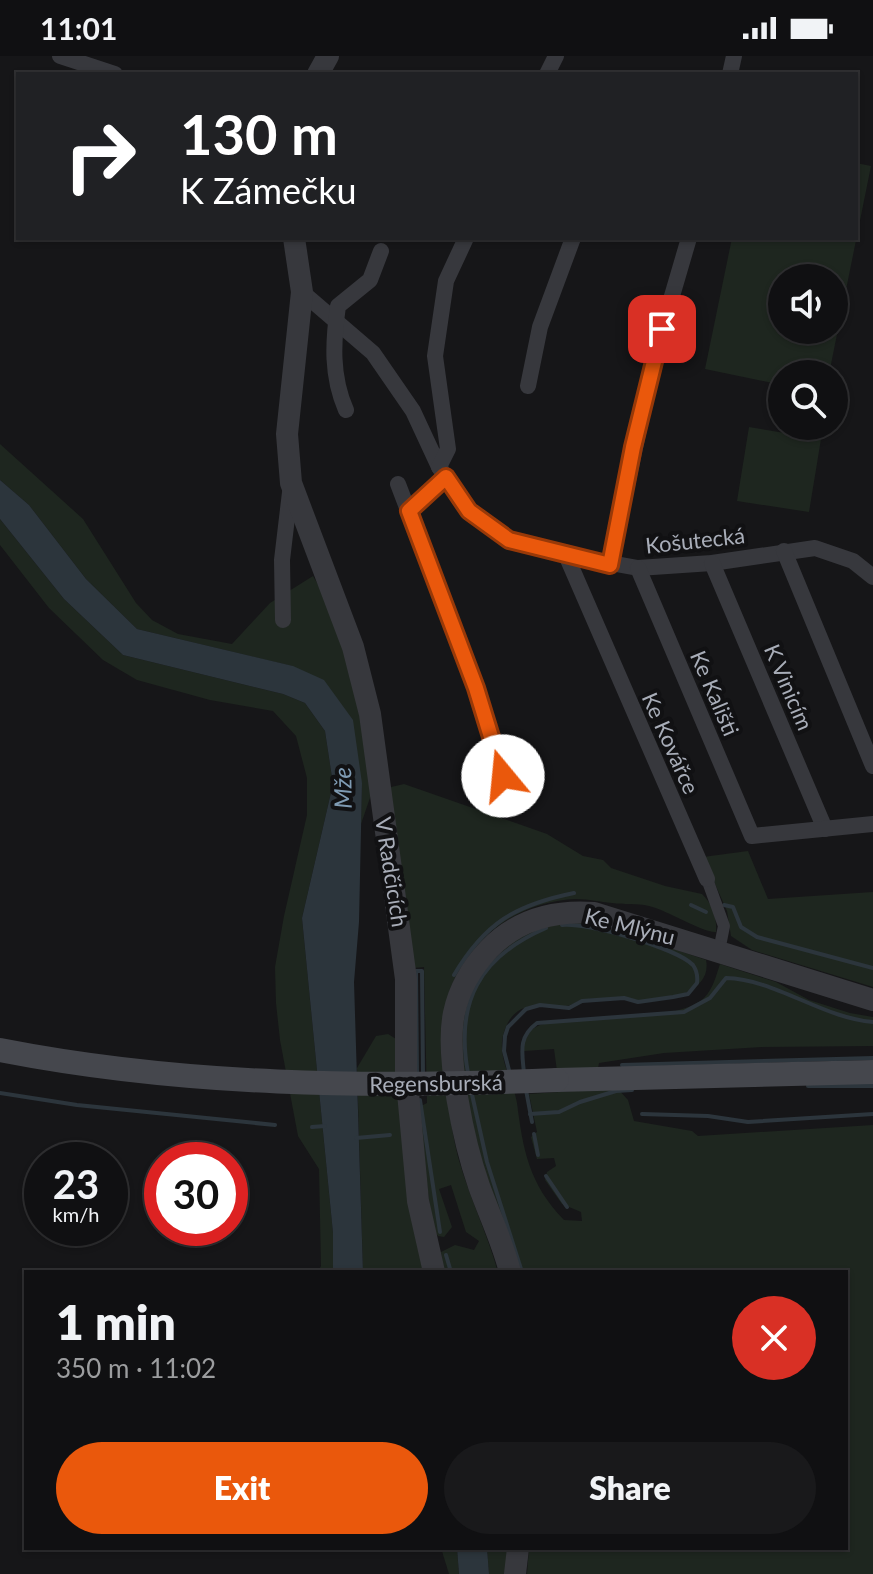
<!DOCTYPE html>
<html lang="en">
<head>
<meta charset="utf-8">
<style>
  :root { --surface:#101012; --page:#19191b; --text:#f1f3f6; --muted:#9c9d9f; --line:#303032; --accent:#ea580c }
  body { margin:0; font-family:Lato,sans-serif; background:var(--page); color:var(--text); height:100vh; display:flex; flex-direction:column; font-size:30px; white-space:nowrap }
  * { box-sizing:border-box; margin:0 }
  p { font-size:26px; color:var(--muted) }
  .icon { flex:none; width:44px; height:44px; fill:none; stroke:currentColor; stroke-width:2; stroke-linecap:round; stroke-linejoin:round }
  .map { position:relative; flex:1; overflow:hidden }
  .sheet { position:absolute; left:24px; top:1214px; width:824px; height:280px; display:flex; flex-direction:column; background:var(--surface); border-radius:0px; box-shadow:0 2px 6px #0004,0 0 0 2px var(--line) }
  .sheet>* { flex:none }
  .hud { position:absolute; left:16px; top:16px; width:842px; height:168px; border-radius:0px; box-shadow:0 2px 6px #0004,0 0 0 2px var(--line); background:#202124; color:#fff; overflow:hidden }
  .fabs { position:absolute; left:768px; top:208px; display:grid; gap:16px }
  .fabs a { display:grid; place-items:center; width:80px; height:80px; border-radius:50%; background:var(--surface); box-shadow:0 2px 6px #0004,0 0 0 2px var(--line); font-size:40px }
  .speed { position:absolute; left:24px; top:1086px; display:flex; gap:16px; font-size:40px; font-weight:700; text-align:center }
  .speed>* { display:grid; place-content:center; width:104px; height:104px; border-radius:50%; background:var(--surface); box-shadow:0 2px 6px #0004,0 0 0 2px var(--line); line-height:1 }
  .speed small { font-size:20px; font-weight:400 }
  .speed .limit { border:12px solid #d22; background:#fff; color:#111 }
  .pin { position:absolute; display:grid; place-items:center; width:68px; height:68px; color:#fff; margin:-34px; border-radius:16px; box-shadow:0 4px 12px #0006 }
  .me { position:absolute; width:88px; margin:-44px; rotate:343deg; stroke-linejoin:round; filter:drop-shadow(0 0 6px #0008) }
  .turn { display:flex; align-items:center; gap:28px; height:168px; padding:0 32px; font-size:36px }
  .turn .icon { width:104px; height:104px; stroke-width:2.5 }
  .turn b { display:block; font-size:56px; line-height:68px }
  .round { display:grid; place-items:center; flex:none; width:84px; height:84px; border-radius:42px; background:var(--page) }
  .headline { display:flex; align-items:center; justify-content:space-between; height:136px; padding:0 32px }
  h1 { font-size:48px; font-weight:800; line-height:60px }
  .button { display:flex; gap:16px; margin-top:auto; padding:16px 32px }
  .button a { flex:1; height:92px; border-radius:48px; background:var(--accent); color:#fff; font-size:32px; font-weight:800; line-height:92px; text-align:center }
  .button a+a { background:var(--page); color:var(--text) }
  .status { display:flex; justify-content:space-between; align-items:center; height:56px; padding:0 40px; background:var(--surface); direction:ltr }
  .status svg { height:22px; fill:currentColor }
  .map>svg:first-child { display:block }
  .green { fill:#1e261f; fill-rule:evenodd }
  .water { fill:#2c353c }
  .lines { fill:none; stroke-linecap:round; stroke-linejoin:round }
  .stream { stroke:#2c353c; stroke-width:4 }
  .pedestrian { stroke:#37383d; stroke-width:12 }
  .minor { stroke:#37383d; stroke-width:16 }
  .tertiary { stroke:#37383d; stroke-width:22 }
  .secondary { stroke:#45474d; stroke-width:24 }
  .secondary-bridge { stroke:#45474d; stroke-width:24 }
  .route-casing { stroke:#983908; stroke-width:20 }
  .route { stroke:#ea580c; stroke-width:14 }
  .labels { text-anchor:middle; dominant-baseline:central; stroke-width:8; stroke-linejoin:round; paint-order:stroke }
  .street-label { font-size:22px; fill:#a8adb8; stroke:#111113 }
  .water-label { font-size:24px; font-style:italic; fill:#7f9bb3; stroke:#111113 }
</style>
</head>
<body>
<div class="status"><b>11:01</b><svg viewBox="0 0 49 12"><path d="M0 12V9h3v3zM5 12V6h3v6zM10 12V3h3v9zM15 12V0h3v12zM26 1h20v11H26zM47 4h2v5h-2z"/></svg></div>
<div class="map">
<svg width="873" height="1518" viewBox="0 0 873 1518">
  <rect width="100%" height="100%" fill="#161618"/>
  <!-- green -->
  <g class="green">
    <path d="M856 107 871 110 829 318H782V329L705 313 732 182H856ZM782 222H834V274H782Z"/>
    <polygon points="749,371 821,383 809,456 737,445"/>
    <polygon points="0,388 83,463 136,547 152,564 178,578 232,588 270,547 313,520 354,590 372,736 361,768 362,727 292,610 137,573 86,523 29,449 0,424"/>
    <polygon points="0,463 64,543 123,599 283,638 305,647 325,675 333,728 302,862 333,1177 333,1216 318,1216 321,1210 319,1113 298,1080 280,984 276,947 275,911 284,860 307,759 307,722 296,680 273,655 210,644 137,624 103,604 49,552 0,489"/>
    <path d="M404 728 547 778 583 800 603 804 611 812 665 830 702 838C713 849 717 861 716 876 703 877 667 854 649 850 637 847 624 849 612 847 600 846 589 843 576 843 539 844 499 862 475 892 443 932 442 955 445 1005 447 1037 450 1069 458 1101 469 1140 487 1177 498 1216H442L441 1196 455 1189 474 1194 479 1185 466 1176 451 1129 439 1133 452 1171 444 1181 438 1180 433 1174 417 1052 427 1047 424 911 413 912 387 732Z"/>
    <polygon points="748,795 768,843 873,836 873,931 752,894 731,880 727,855 703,801"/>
    <path d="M596 866 706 904C713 937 661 948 637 944 626 943 619 941 607 942 599 943 590 942 582 944 576 945 572 950 566 950 541 950 515 942 504 976 496 1001 513 1023 517 1047 523 1094 529 1128 564 1164L582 1165 581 1156 562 1148 545 1124 547 1116 556 1110 554 1102 537 1103 531 1081 537 1076 529 1038 617 1032 628 1044 634 1065 692 1075 698 1080 873 1069V1518H527L529 1492H846V1216H519L477 1103 463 1015 460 970 475 924 510 887 549 867Z"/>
    <path d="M720 908 776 926 809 944 850 957 873 961V990L762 991 664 997 599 1007 598 1012 557 1015 554 993 524 995C522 982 528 974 540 969 579 960 678 967 704 942 713 933 716 920 720 908Z"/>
    <polygon points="388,978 396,983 424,1216 363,1216 357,1012 376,980"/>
    <polygon points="441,1492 457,1492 459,1518 449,1518"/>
    <polygon points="487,1492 509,1492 507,1518 489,1518"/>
  </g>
  <!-- water -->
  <g class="water">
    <polygon points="0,424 29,449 86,523 137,573 293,610 324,624 353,664 362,727 359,866 354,926 363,1216 333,1216 333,1177 302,862 333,728 325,675 305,647 283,638 123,599 64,543 0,463"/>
    <polygon points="457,1492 487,1492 489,1518 459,1518"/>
  </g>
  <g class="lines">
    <!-- stream -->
    <g class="stream">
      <polyline points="691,849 706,856"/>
      <polyline points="724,849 733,851 741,871 757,881 873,912"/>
      <polyline points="416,915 422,915 423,1019"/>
      <polyline points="416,917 417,1020"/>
      <path d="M454 919C485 867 515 849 574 837"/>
      <polyline points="622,1009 873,1002"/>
      <path d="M468 1017C455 946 479 901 546 872"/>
      <path d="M524 1017C522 996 518 981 537 967L684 956 710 942 726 922C775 923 822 962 873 966"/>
      <path d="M510 1018 504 995 505 980 508 971 526 953 540 949 569 952 582 945 624 942 638 946 673 941 688 938 697 927C698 920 697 915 693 909 676 892 587 866 562 869"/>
      <polyline points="808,1030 873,1030"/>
      <polyline points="471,1034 487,1106 522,1216"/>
      <polyline points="526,1034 532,1066"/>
      <polyline points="0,1037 77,1049 275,1069"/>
      <polyline points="420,1044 440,1176"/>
      <polyline points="530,1058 559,1056 580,1046 616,1035 632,1034"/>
      <polyline points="642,1058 708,1060 748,1066 873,1058"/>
      <polyline points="312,1071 325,1070"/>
      <polyline points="534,1078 538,1099"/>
      <polyline points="356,1082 390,1079"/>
      <polyline points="546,1120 567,1151"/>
      <polyline points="446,1199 451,1216"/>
    </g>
    <!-- pedestrian -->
    <polyline class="pedestrian" points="707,823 724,870 719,895"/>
    <!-- minor -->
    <g class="minor">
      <polyline points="60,0 115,18"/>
      <polyline points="547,18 556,0"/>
      <polyline points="730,18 734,0"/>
      <polyline points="302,236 373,297 413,355 439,411 469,455 509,484 566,499 638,512 712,507 815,492 853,505 873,521"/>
      <polyline points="528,330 540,271 573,182"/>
      <path d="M346 354C331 320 333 286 338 250L370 224 381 195"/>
      <polyline points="439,411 448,393 435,300 446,225 466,182"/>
      <polyline points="398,428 476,632 503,720"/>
      <polyline points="409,455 446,421"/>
      <polyline points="784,495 873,710"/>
      <polyline points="566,499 707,823"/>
      <polyline points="712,507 825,773"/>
      <polyline points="610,509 655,298 689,182"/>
      <polyline points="638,512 752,780 873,768"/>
      <polyline points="283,564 282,504 291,428"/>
    </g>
    <!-- tertiary -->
    <g class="tertiary">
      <polyline points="318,18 328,0"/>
      <polyline points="294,182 302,236 287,378 291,427 353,591 370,658 406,923 406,1015 418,1145 434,1216"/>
      <path d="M510 1216C503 1187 489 1158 479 1130 464 1087 445 1000 454 957 459 933 472 911 489 893 517 864 554 854 594 857L873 944"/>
      <polyline points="515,1518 518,1492"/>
    </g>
    <!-- secondary -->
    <polyline class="secondary" points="557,1024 873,1016"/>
    <!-- secondary-bridge -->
    <path class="secondary-bridge" d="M0 994C184 1030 371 1032 557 1024"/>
  </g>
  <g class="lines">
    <defs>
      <polyline id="route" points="503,720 476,632 409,455 446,421 469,455 509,484 610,509 633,391 662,273"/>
    </defs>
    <!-- route casing -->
    <use href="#route" class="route-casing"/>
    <!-- route -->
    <use href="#route" class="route"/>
  </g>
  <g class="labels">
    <!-- street labels -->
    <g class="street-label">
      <text transform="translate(695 484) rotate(-6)">Košutecká</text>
      <text transform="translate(789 631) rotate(67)">K Vinicím</text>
      <text transform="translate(715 637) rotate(67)">Ke Kališti</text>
      <text transform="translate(671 687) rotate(66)">Ke Kovářce</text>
      <text transform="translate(392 816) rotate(81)">V Radčicích</text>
      <text transform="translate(630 870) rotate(14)">Ke Mlýnu</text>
      <text transform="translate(436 1027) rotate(-1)">Regensburská</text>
    </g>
    <!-- water labels -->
    <g class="water-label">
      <text transform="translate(342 732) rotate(-91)">Mže</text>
    </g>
  </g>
</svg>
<div class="fabs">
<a><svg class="icon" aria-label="sound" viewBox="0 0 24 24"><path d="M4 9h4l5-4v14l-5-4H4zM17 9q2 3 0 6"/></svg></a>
<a><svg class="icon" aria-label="search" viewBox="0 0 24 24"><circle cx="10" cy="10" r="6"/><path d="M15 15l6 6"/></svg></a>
</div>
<div class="speed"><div>23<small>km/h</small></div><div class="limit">30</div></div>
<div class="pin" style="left:662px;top:273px;background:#d93025"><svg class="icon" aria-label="arrive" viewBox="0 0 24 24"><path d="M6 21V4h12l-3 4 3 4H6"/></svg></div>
<svg class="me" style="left:503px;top:720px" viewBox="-20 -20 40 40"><circle r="19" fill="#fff"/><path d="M0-13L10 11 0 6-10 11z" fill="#ea580c"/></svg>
<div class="hud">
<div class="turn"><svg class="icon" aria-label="right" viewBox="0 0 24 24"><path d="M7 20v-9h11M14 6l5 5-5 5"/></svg><div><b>130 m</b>K Zámečku</div></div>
</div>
<section class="sheet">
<div class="headline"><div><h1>1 min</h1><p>350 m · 11:02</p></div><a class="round" style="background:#d93025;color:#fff"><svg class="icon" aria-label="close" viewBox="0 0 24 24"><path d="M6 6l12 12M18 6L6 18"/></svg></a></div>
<div class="button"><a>Exit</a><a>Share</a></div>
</section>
</div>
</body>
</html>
